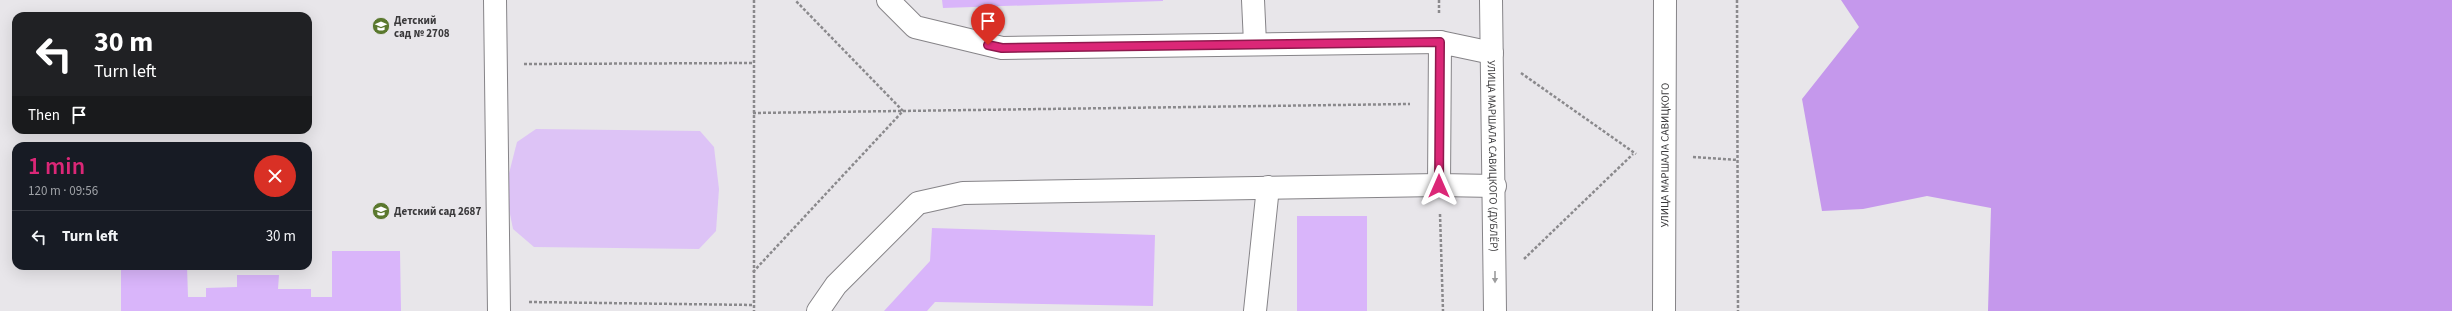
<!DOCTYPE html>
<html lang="en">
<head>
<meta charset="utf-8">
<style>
  :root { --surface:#171b24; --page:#242831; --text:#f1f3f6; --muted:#9ea1a6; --line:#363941; --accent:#db2777 }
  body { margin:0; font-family:"Source Sans 3",sans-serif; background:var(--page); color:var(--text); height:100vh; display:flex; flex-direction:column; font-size:15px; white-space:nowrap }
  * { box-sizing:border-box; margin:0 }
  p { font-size:13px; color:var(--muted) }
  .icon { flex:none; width:22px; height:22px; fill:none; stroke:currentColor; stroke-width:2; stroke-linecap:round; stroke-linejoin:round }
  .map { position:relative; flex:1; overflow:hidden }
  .side { position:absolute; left:12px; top:142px; width:300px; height:128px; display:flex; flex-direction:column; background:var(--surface); border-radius:12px; box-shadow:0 4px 16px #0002 }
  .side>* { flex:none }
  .top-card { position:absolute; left:12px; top:12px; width:300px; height:122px; border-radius:12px; box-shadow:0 4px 16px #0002; background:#202124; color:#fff; overflow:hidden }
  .pin { position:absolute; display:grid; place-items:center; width:34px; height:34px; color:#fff; margin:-41px -17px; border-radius:50% 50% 50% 0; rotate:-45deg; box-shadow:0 0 4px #0007 }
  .pin .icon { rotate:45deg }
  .me { position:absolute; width:44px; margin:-22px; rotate:0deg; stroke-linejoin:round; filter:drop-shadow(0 0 3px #0008) }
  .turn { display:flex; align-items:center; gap:14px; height:84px; padding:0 16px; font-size:18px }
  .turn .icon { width:52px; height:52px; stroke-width:2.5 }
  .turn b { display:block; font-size:28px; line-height:34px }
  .then { display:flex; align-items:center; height:38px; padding:0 16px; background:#0003; gap:8px; font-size:15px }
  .round { display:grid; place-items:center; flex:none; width:42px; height:42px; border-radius:21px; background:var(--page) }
  .head { display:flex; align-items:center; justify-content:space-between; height:68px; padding:0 16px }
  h1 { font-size:24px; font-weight:600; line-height:30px; color:var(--accent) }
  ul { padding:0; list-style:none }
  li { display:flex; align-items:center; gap:12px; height:52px; padding:0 16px; border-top:1px solid var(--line) }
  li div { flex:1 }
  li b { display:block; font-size:15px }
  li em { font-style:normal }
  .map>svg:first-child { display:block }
  .green { fill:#ddc3f6 }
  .forest { fill:#c598ec }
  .building { fill:#d9b5fa }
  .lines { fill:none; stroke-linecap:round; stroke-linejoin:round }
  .minor-casing { stroke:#868488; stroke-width:24 }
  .path { stroke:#8a898c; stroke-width:2.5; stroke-dasharray:3 2; stroke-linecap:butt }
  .minor { stroke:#fff; stroke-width:22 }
  .oneway { fill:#9c9c9d }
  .route-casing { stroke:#8e194d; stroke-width:10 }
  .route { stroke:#db2777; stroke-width:7 }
  .labels { text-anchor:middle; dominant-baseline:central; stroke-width:3; stroke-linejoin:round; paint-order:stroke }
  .poi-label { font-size:11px; font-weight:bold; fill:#3a393b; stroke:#e8e6ea; text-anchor:start }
  .street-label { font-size:11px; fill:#3a393b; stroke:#e8e6ea }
</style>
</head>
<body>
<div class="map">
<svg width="2452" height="311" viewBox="0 0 2452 311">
  <rect width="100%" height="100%" fill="#e8e6ea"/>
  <!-- green -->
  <polygon class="green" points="536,129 700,131 714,147 719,189 716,231 699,249 534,247 513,229 505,189 517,142"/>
  <!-- forest -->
  <polygon class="forest" points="1841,0 2452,0 2452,311 1988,311 1991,208 1927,196 1863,209 1822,211 1802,99 1859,27"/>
  <!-- building -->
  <g class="building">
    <polygon points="942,0 1163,0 1163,1 943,8"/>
    <rect x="1297" y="216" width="70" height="95"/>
    <polygon points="932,228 1155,235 1153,306 935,302 927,311 884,311 930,261"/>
    <polygon points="332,251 400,251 401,311 121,311 121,266 187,266 188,297 206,297 206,288 237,287 237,275 279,275 278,289 311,289 311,297 332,297"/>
  </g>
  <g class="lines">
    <defs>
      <g id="minor">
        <polyline points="495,0 499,311"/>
        <polyline points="888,0 915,27 1002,48 1440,42"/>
        <polyline points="1253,0 1255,43"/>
        <path id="s1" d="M1491 0 1495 311"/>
        <polyline points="1492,53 1440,42 1439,185 1495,186"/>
        <polyline points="818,311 836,285 918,203 963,193 1439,185"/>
        <polyline points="1255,311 1268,187"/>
        <path id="s2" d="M1664 311 1665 0"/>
      </g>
    </defs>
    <!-- minor casing -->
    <use href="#minor" class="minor-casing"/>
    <!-- path -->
    <g class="path">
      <polyline points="754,0 754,311"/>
      <polyline points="1439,0 1439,13"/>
      <polyline points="1737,0 1738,311"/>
      <polyline points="524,64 753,63"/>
      <polyline points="1521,73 1636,154"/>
      <polyline points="753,113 1410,104"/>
      <polyline points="1693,157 1738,160"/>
      <polyline points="1440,214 1443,311"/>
      <polyline points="1524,259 1633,154"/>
      <polyline points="753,272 903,111 795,0"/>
      <polyline points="529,302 754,305"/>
    </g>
    <!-- minor -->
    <use href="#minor" class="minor"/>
  </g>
  <!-- one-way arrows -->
  <defs><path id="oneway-solid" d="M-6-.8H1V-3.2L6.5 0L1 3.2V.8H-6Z"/></defs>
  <use class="oneway" href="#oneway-solid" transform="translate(1495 277) rotate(90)"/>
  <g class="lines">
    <defs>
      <polyline id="route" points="988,45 1002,48 1440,42 1439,186"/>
    </defs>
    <!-- route casing -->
    <use href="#route" class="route-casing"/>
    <!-- route -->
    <use href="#route" class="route"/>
  </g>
  <!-- icons -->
  <defs>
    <symbol id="school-disc" viewBox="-11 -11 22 22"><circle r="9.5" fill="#5a782e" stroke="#e8e6ea"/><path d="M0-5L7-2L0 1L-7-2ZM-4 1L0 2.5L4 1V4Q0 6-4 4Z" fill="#fff"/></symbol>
  </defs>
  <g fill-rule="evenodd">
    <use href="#school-disc" x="371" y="16" width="20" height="20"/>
    <use href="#school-disc" x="371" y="201" width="20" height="20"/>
  </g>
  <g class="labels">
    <!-- poi labels -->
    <g class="poi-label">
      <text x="394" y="20">Детский<tspan x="394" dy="13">сад № 2708</tspan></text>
      <text x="394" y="211">Детский сад 2687</text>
    </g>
    <!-- street labels -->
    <g class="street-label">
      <text stroke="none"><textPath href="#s1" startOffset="156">УЛИЦА МАРШАЛА САВИЦКОГО (ДУБЛЁР)</textPath></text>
      <text stroke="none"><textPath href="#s2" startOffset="156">УЛИЦА МАРШАЛА САВИЦКОГО</textPath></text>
    </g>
  </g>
</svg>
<div class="pin" style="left:988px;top:45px;background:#d93025"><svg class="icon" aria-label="arrive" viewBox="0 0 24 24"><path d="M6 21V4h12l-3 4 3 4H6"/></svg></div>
<svg class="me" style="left:1439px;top:186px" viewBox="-20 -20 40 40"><path d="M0-17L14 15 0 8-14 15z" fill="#db2777" stroke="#fff" stroke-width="4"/></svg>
<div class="top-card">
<div class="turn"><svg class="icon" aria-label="left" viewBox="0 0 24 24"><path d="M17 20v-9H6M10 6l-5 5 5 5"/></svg><div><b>30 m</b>Turn left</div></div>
<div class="then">Then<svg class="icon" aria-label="arrive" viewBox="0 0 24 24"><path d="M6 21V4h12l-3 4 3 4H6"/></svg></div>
</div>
<section class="side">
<div class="head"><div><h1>1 min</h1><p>120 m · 09:56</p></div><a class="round" style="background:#d93025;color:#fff"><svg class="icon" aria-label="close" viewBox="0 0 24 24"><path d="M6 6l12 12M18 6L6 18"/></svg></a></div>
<ul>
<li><svg class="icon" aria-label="left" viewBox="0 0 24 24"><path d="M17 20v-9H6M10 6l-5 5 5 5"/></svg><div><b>Turn left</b></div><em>30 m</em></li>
</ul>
</section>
</div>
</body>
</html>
